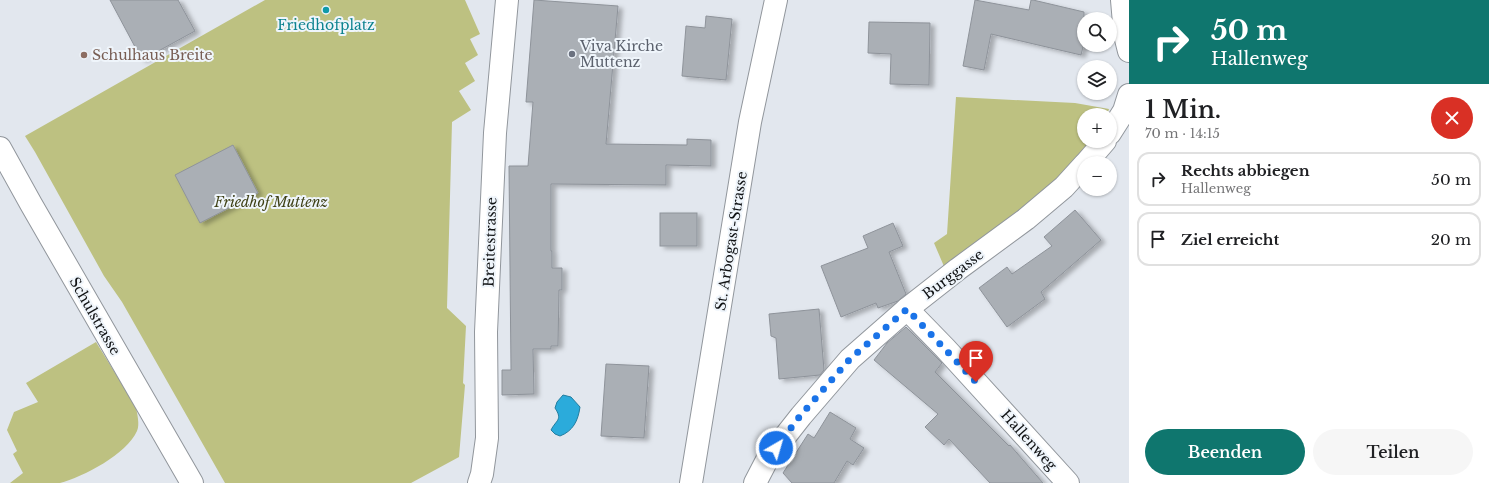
<!DOCTYPE html>
<html lang="de">
<head>
<meta charset="utf-8">
<style>
  :root { --surface:#fff; --page:#f6f6f6; --text:#202124; --muted:#757577; --line:#e0e0e0; --accent:#0f766e }
  body { margin:0; font-family:"Libre Baskerville",serif; background:var(--page); color:var(--text); height:100vh; display:flex; flex-direction:column; font-size:15px; white-space:nowrap }
  * { box-sizing:border-box; margin:0 }
  p { font-size:13px; color:var(--muted) }
  .icon { flex:none; width:22px; height:22px; fill:none; stroke:currentColor; stroke-width:2; stroke-linecap:round; stroke-linejoin:round }
  .map { position:relative; flex:1; overflow:hidden }
  .sheet { display:flex; flex-direction:column; background:var(--surface); width:360px }
  .sheet>* { flex:none }
  .guide { background:#0f766e; color:#fff; overflow:hidden }
  .fabs { position:absolute; left:1077px; top:12px; display:grid; gap:8px }
  .fabs a { display:grid; place-items:center; width:40px; height:40px; border-radius:50%; background:var(--surface); box-shadow:0 1px 3px #0004; font-size:20px }
  .pin { position:absolute; display:grid; place-items:center; width:34px; height:34px; color:#fff; margin:-41px -17px; border-radius:50% 50% 50% 0; rotate:-45deg; box-shadow:0 0 4px #0007 }
  .pin .icon { rotate:45deg }
  .me { position:absolute; width:44px; margin:-22px; rotate:38deg; stroke-linejoin:round; filter:drop-shadow(0 0 3px #0008) }
  .turn { display:flex; align-items:center; gap:14px; height:84px; padding:0 16px; font-size:18px }
  .turn .icon { width:52px; height:52px; stroke-width:2.5 }
  .turn b { display:block; font-size:28px; line-height:34px }
  .round { display:grid; place-items:center; flex:none; width:42px; height:42px; border-radius:21px; background:var(--page) }
  .head { display:flex; align-items:center; justify-content:space-between; height:68px; padding:0 16px }
  h1 { font-size:24px; font-weight:600; line-height:30px }
  .action { display:flex; gap:8px; margin-top:auto; padding:8px 16px }
  .action a { flex:1; height:46px; border-radius:24px; background:var(--accent); color:#fff; font-size:16px; font-weight:600; line-height:46px; text-align:center }
  .action a+a { background:var(--page); color:var(--text) }
  ul { padding:0; list-style:none }
  li { display:flex; align-items:center; gap:12px; height:54px; margin:0 8px 6px; padding:0 8px; border:2px solid var(--line); border-radius:12px }
  li div { flex:1 }
  li b { display:block; font-size:15px }
  li em { font-style:normal }
  main { display:flex; flex:1; min-height:0 }
  .map>svg:first-child { display:block }
  .green { fill:#bdc181 }
  .water { fill:#2babdb; stroke:#237d9f }
  .building { fill:#aaafb5; stroke:#8e939a; filter:url(#shadow) }
  .lines { fill:none; stroke-linecap:round; stroke-linejoin:round }
  .minor-casing { stroke:#91969c; stroke-width:24 }
  .minor { stroke:#fff; stroke-width:22 }
  .route { stroke:#1a73e8; stroke-width:7; stroke-dasharray:0 12.6 }
  .culture-dot { fill:#0f9aa8; stroke:#eff5fb; stroke-width:1.5 }
  .worship-dot { fill:#6b7280; stroke:#eff5fb; stroke-width:1.5 }
  .education-dot { fill:#8d6e63; stroke:#eff5fb; stroke-width:1.5 }
  .labels { text-anchor:middle; dominant-baseline:central; stroke-width:4; stroke-linejoin:round; paint-order:stroke }
  .culture-label { font-size:14px; fill:#0d838f; stroke:#eff5fb }
  .worship-label { font-size:14px; fill:#5b616d; stroke:#eff5fb; text-anchor:start }
  .education-label { font-size:14px; fill:#785e54; stroke:#eff5fb; text-anchor:start }
  .park-label { font-size:14px; font-style:italic; fill:#3f4116; stroke:#eff5fb }
  .street-label { font-size:14px; fill:#101214; stroke:#eff5fb }
</style>
</head>
<body>
<main>
<div class="map">
<svg width="1129" height="483" viewBox="0 0 1129 483">
  <defs>
    <filter id="shadow"><feDropShadow dx="4.5" dy="2.5" stdDeviation="2" flood-color="#0004"/></filter>
  </defs>
  <rect width="100%" height="100%" fill="#e2e7ee"/>
  <!-- green -->
  <g class="green">
    <polygon points="265,0 465,0 480,34 470,39 478,55 465,63 475,81 459,91 471,110 452,122 447,308 466,326 463,383 465,385 459,457 411,483 225,483 122,302 104,276 35,152 25,136"/>
    <polygon points="956,97 1075,103 1109,109 1107,115 1084,115 1084,141 1095,141 1077,162 946,271 934,243 947,234"/>
    <path d="M96 342 136 407C137 414 140 424 137 431 127 454 83 477 60 483 49 483 23 483 10 483L23 473 13 454 17 451 7 430 14 412 38 402 26 383Z"/>
  </g>
  <!-- water -->
  <path class="water" d="M563 395 571 397 580 407C578 421 573 431 560 436L555 434 551 430C556 420 563 420 555 408L557 402Z"/>
  <!-- building -->
  <g class="building">
    <polygon points="110,0 178,0 195,31 142,60"/>
    <polygon points="534,0 618,6 606,144 687,145 687,139 711,140 711,166 666,165 666,185 551,184 551,251 552,251 552,268 562,268 562,290 559,290 558,346 551,346 551,349 533,349 534,394 502,395 502,370 511,370 509,166 528,166 533,102 526,102"/>
    <polygon points="975,0 1029,10 1031,0 1033,0 1084,12 1084,43 1081,55 991,34 984,70 963,66"/>
    <polygon points="706,16 732,19 726,80 682,76 686,26 705,28"/>
    <polygon points="869,22 930,23 929,85 890,84 891,54 868,53"/>
    <polygon points="233,145 258,193 200,223 175,175"/>
    <polygon points="1075,210 1101,240 1041,292 1045,299 1007,327 979,288 1007,267 1012,274 1052,246 1044,237"/>
    <rect x="660" y="213" width="37" height="33"/>
    <polygon points="893,223 903,246 889,252 906,294 898,301 878,308 876,303 841,317 821,266 868,248 863,236"/>
    <polygon points="819,309 824,370 820,375 779,379 776,338 771,336 769,314"/>
    <polygon points="906,327 942,363 935,372 1009,446 1010,445 1043,483 990,483 949,439 944,445 925,427 938,414 874,360 887,343"/>
    <polygon points="606,364 649,366 644,438 601,436"/>
    <polygon points="830,412 856,428 850,439 864,448 853,465 847,461 834,483 792,483 783,473 808,434 814,438"/>
  </g>
  <g class="lines">
    <defs>
      <g id="minor">
        <polyline points="1122,0 1125,35 1129,51"/>
        <polyline points="1110,133 1124,111 1129,95"/>
        <polyline points="0,148 31,204 192,483"/>
        <polyline points="1086,163 1105,141"/>
        <polyline points="907,309 945,348 1068,483"/>
        <polyline points="479,483 482,474 487,438 486,332 495,133 507,0"/>
        <polyline points="691,483 750,122 776,0"/>
        <polyline points="755,483 768,458 801,416 850,359 907,309 958,269 1026,219 1064,187 1084,165"/>
      </g>
    </defs>
    <!-- minor casing -->
    <use href="#minor" class="minor-casing"/>
    <!-- minor -->
    <use href="#minor" class="minor"/>
  </g>
  <g class="lines">
    <!-- route -->
    <polyline class="route" points="776,448 800,416 850,359 907,309 976,382"/>
  </g>
  <!-- markers -->
  <circle class="culture-dot" cx="326" cy="10" r="4"/>
  <circle class="worship-dot" cx="572" cy="54" r="4"/>
  <circle class="education-dot" cx="84" cy="55" r="4"/>
  <g class="labels">
    <!-- culture labels -->
    <g class="culture-label">
      <text x="326" y="25">Friedhofplatz</text>
    </g>
    <!-- worship labels -->
    <g class="worship-label">
      <text x="580" y="46">Viva Kirche<tspan x="580" dy="16">Muttenz</tspan></text>
    </g>
    <!-- education labels -->
    <g class="education-label">
      <text x="92" y="55">Schulhaus Breite</text>
    </g>
    <!-- park labels -->
    <g class="park-label">
      <text x="271" y="202">Friedhof Muttenz</text>
    </g>
    <!-- street labels -->
    <g class="street-label">
      <text transform="translate(731 241) rotate(-81)">St. Arbogast-Strasse</text>
      <text transform="translate(490 242) rotate(-88)">Breitestrasse</text>
      <text transform="translate(953 274) rotate(-37)">Burggasse</text>
      <text transform="translate(95 316) rotate(60)">Schulstrasse</text>
      <text transform="translate(1029 440) rotate(48)">Hallenweg</text>
    </g>
  </g>
</svg>
<div class="fabs">
<a><svg class="icon" aria-label="search" viewBox="0 0 24 24"><circle cx="10" cy="10" r="6"/><path d="M15 15l6 6"/></svg></a>
<a><svg class="icon" aria-label="layers" viewBox="0 0 24 24"><path d="M12 4l9 5-9 5-9-5zM3 14l9 5 9-5"/></svg></a>
<a>+</a>
<a>−</a>
</div>
<div class="pin" style="left:976px;top:382px;background:#d93025"><svg class="icon" aria-label="arrive" viewBox="0 0 24 24"><path d="M6 21V4h12l-3 4 3 4H6"/></svg></div>
<svg class="me" style="left:776px;top:448px" viewBox="-20 -20 40 40"><circle r="17" fill="#1a73e8" stroke="#fff" stroke-width="3"/><path d="M0-11L8 9 0 5-8 9z" fill="#fff"/></svg>
</div>
<section class="sheet">
<div class="guide">
<div class="turn"><svg class="icon" aria-label="right" viewBox="0 0 24 24"><path d="M7 20v-9h11M14 6l5 5-5 5"/></svg><div><b>50 m</b>Hallenweg</div></div>
</div>
<div class="head"><div><h1>1 Min.</h1><p>70 m · 14:15</p></div><a class="round" style="background:#d93025;color:#fff"><svg class="icon" aria-label="close" viewBox="0 0 24 24"><path d="M6 6l12 12M18 6L6 18"/></svg></a></div>
<ul>
<li><svg class="icon" aria-label="right" viewBox="0 0 24 24"><path d="M7 20v-9h11M14 6l5 5-5 5"/></svg><div><b>Rechts abbiegen</b><p>Hallenweg</p></div><em>50 m</em></li>
<li><svg class="icon" aria-label="arrive" viewBox="0 0 24 24"><path d="M6 21V4h12l-3 4 3 4H6"/></svg><div><b>Ziel erreicht</b></div><em>20 m</em></li>
</ul>
<div class="action"><a>Beenden</a><a>Teilen</a></div>
</section>
</main>
</body>
</html>
